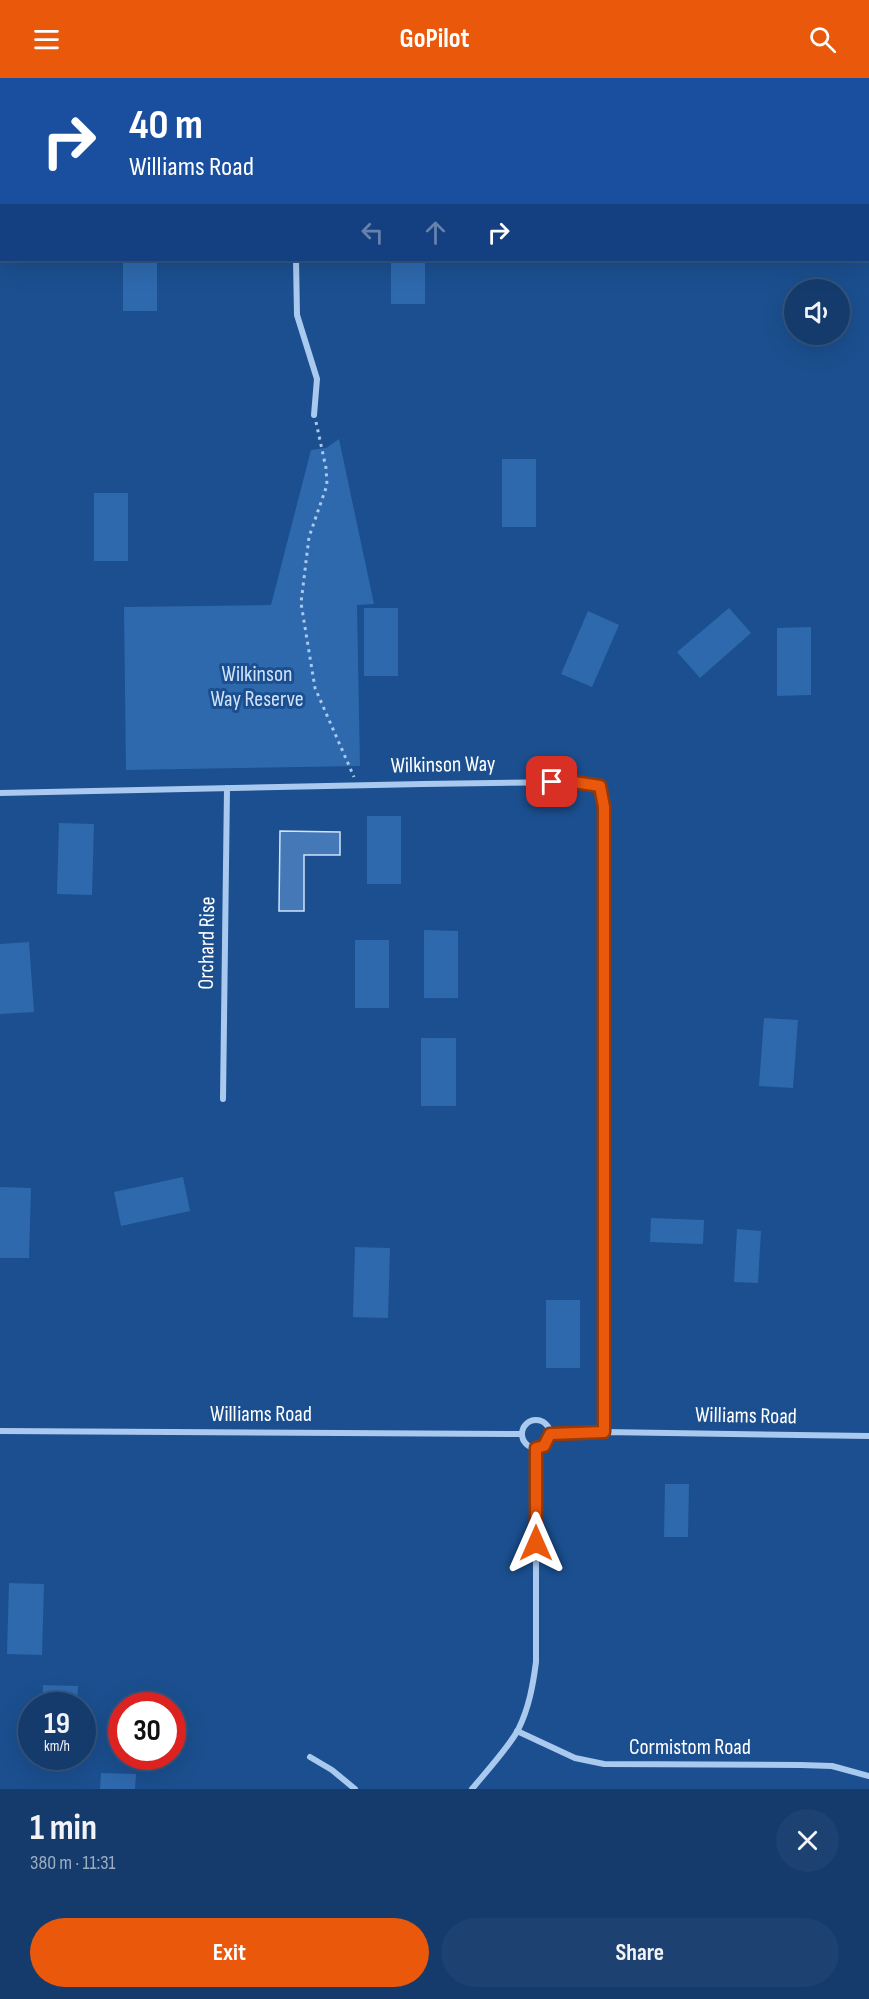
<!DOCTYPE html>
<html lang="en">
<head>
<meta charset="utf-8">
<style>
  :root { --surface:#143b6b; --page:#1d4271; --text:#f1f3f6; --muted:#9dadc1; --line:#33557e; --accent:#ea580c }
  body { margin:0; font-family:"Sofia Sans Condensed",sans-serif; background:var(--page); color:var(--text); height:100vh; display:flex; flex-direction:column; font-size:22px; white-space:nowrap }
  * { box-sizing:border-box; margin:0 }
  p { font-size:20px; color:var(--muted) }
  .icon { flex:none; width:33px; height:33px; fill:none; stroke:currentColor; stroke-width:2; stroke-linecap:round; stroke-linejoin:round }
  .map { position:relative; height:1711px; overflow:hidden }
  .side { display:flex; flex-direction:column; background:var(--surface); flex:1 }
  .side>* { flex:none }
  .top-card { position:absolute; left:0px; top:0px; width:870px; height:183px; box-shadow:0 6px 24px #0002,0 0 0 2px var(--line); background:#1a4fa0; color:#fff; overflow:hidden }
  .fabs { position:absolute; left:784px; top:201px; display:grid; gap:12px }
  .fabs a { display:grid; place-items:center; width:66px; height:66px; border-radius:50%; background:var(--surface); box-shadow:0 6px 24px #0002,0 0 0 2px var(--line); font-size:30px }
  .speed { position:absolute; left:18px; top:1614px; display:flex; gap:12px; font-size:30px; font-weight:700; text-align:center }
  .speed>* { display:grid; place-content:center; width:78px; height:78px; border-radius:50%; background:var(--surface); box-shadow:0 6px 24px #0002,0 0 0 2px var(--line); line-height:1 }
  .speed small { font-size:15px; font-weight:400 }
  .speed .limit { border:9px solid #d22; background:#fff; color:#111 }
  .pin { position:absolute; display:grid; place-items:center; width:51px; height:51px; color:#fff; margin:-26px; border-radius:12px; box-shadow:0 3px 9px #0006 }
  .me { position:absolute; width:66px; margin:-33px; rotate:0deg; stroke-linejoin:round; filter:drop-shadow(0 0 4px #0008) }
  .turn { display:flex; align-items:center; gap:21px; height:126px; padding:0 30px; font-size:27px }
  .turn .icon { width:78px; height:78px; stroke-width:2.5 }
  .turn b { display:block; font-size:42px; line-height:51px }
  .lanes { display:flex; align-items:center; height:57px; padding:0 30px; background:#0003; justify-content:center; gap:30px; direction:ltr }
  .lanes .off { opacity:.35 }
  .round { display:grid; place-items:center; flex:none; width:63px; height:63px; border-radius:32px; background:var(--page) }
  .head { display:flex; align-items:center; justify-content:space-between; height:102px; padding:0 30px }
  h1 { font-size:36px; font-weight:700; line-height:45px }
  .button { display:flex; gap:12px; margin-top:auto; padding:12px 30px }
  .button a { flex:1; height:69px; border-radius:36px; background:var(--accent); color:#fff; font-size:24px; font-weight:700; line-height:69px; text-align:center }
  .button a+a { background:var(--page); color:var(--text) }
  header { display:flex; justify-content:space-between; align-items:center; height:78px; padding:0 30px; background:var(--accent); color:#fff; font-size:27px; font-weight:700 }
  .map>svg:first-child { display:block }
  .green { fill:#2e69ad }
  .building { fill:#4478b7; stroke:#cfe3fa; stroke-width:1.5 }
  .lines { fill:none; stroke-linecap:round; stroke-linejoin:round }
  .path { stroke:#a9c9ee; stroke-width:3; stroke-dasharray:3 4.5; stroke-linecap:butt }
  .street { stroke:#a9c9ee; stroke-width:6 }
  .secondary { stroke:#d6e6fa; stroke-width:12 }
  .route-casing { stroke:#983908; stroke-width:15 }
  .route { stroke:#ea580c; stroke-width:10 }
  .labels { text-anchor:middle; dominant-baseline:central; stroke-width:6; stroke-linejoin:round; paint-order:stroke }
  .park-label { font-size:22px; fill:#cfe3fa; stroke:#1b4f8f }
  .street-label { font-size:22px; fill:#fff; stroke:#1b4f8f }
</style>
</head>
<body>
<header><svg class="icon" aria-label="menu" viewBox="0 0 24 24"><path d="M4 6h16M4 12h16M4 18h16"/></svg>GoPilot<svg class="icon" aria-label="search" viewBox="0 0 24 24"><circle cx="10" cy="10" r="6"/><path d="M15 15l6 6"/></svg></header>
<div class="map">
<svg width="869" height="1711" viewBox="0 0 869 1711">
  <rect width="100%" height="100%" fill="#1b4f8f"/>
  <!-- green -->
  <g class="green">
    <rect x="123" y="182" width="34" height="51"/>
    <rect x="391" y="182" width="34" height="44"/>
    <polygon points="339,361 374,526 357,527 360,688 126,692 124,529 271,527 311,372 326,370"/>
    <rect x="502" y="381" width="34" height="68"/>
    <rect x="94" y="415" width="34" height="68"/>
    <rect x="364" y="530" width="34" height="68"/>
    <polygon points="729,530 751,555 700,600 677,574"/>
    <polygon points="588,533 619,547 592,609 561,596"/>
    <polygon points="811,549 811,617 777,618 777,550"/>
    <rect x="367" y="738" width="34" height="68"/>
    <polygon points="59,745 94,746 92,817 57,816"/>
    <polygon points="424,852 458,853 458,920 424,920"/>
    <rect x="355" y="862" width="34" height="68"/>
    <polygon points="29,864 34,934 0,936 0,866"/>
    <polygon points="764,940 798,942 793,1010 759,1008"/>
    <rect x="421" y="960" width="35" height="68"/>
    <polygon points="183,1099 190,1133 121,1148 114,1114"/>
    <polygon points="0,1109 31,1110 29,1180 0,1180"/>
    <polygon points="651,1140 704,1142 703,1166 650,1164"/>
    <polygon points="737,1151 761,1153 758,1205 734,1204"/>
    <polygon points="355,1169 390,1170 388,1240 353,1239"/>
    <rect x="546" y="1222" width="34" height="68"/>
    <polygon points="665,1406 689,1406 688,1459 664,1459"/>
    <polygon points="9,1505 44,1506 42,1577 7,1576"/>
    <polygon points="43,1607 78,1608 77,1627 42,1627"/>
    <polygon points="101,1695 136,1696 135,1711 100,1711"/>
  </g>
  <!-- building -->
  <polygon class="building" points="280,753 340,754 340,777 304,777 304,833 279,833"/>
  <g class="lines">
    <!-- path -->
    <polyline class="path" points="316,344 326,390 327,407 309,459 301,525 315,610 354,699"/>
    <!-- street -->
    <g class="street">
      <polyline points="296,182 297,237 317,301 314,337"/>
      <polyline points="0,715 423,706 574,704 600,708 604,729 604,1354"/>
      <polyline points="223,1021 227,710"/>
      <circle cx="536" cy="1356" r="14"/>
      <polyline points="0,1353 522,1356"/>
      <polyline points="550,1356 604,1354 869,1358"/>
      <polyline points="517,1653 575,1680 604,1686 801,1687 832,1688 869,1698"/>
      <polyline points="310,1679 332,1692 355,1711"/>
      <path d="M472 1711C486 1694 508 1670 518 1652 529 1630 533 1607 536 1584V1370"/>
    </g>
    <!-- secondary -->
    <g class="secondary">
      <polyline points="868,38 869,38"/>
      <polyline points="0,51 2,51"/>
    </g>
  </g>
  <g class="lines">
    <defs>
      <polyline id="route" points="536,1465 536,1370 544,1368 550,1356 604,1354 604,729 600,708 574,704 552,704"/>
    </defs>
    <!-- route casing -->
    <use href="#route" class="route-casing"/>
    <!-- route -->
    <use href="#route" class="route"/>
  </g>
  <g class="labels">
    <!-- park labels -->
    <g class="park-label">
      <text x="257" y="596">Wilkinson<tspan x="257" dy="25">Way Reserve</tspan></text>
    </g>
    <!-- street labels -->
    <g class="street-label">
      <text transform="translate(443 687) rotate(-1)">Wilkinson Way</text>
      <text transform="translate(207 865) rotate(-89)">Orchard Rise</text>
      <text x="261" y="1336">Williams Road</text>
      <text transform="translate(746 1338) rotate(1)">Williams Road</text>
      <text x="690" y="1669">Cormistom Road</text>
    </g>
  </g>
</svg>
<div class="fabs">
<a><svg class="icon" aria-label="sound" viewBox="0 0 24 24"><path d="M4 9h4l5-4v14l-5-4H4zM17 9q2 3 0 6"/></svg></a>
</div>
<div class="speed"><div>19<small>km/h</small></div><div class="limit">30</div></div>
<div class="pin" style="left:552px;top:704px;background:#d93025"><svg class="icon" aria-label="arrive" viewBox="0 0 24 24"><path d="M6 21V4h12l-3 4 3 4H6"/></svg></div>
<svg class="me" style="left:536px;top:1465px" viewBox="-20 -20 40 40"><path d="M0-17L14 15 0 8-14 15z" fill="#ea580c" stroke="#fff" stroke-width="4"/></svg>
<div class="top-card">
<div class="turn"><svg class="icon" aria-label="right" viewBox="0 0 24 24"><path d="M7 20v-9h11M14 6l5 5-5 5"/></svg><div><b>40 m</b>Williams Road</div></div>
<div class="lanes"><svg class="icon off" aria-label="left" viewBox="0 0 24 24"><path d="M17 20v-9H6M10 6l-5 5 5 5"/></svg><svg class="icon off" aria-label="ahead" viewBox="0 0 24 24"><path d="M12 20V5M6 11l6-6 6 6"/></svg><svg class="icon" aria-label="right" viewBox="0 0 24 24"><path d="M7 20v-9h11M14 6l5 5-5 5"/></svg></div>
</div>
</div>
<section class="side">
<div class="head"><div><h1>1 min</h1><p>380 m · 11:31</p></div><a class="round"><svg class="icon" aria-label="close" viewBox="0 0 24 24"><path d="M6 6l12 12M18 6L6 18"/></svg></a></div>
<div class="button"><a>Exit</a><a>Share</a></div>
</section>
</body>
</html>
